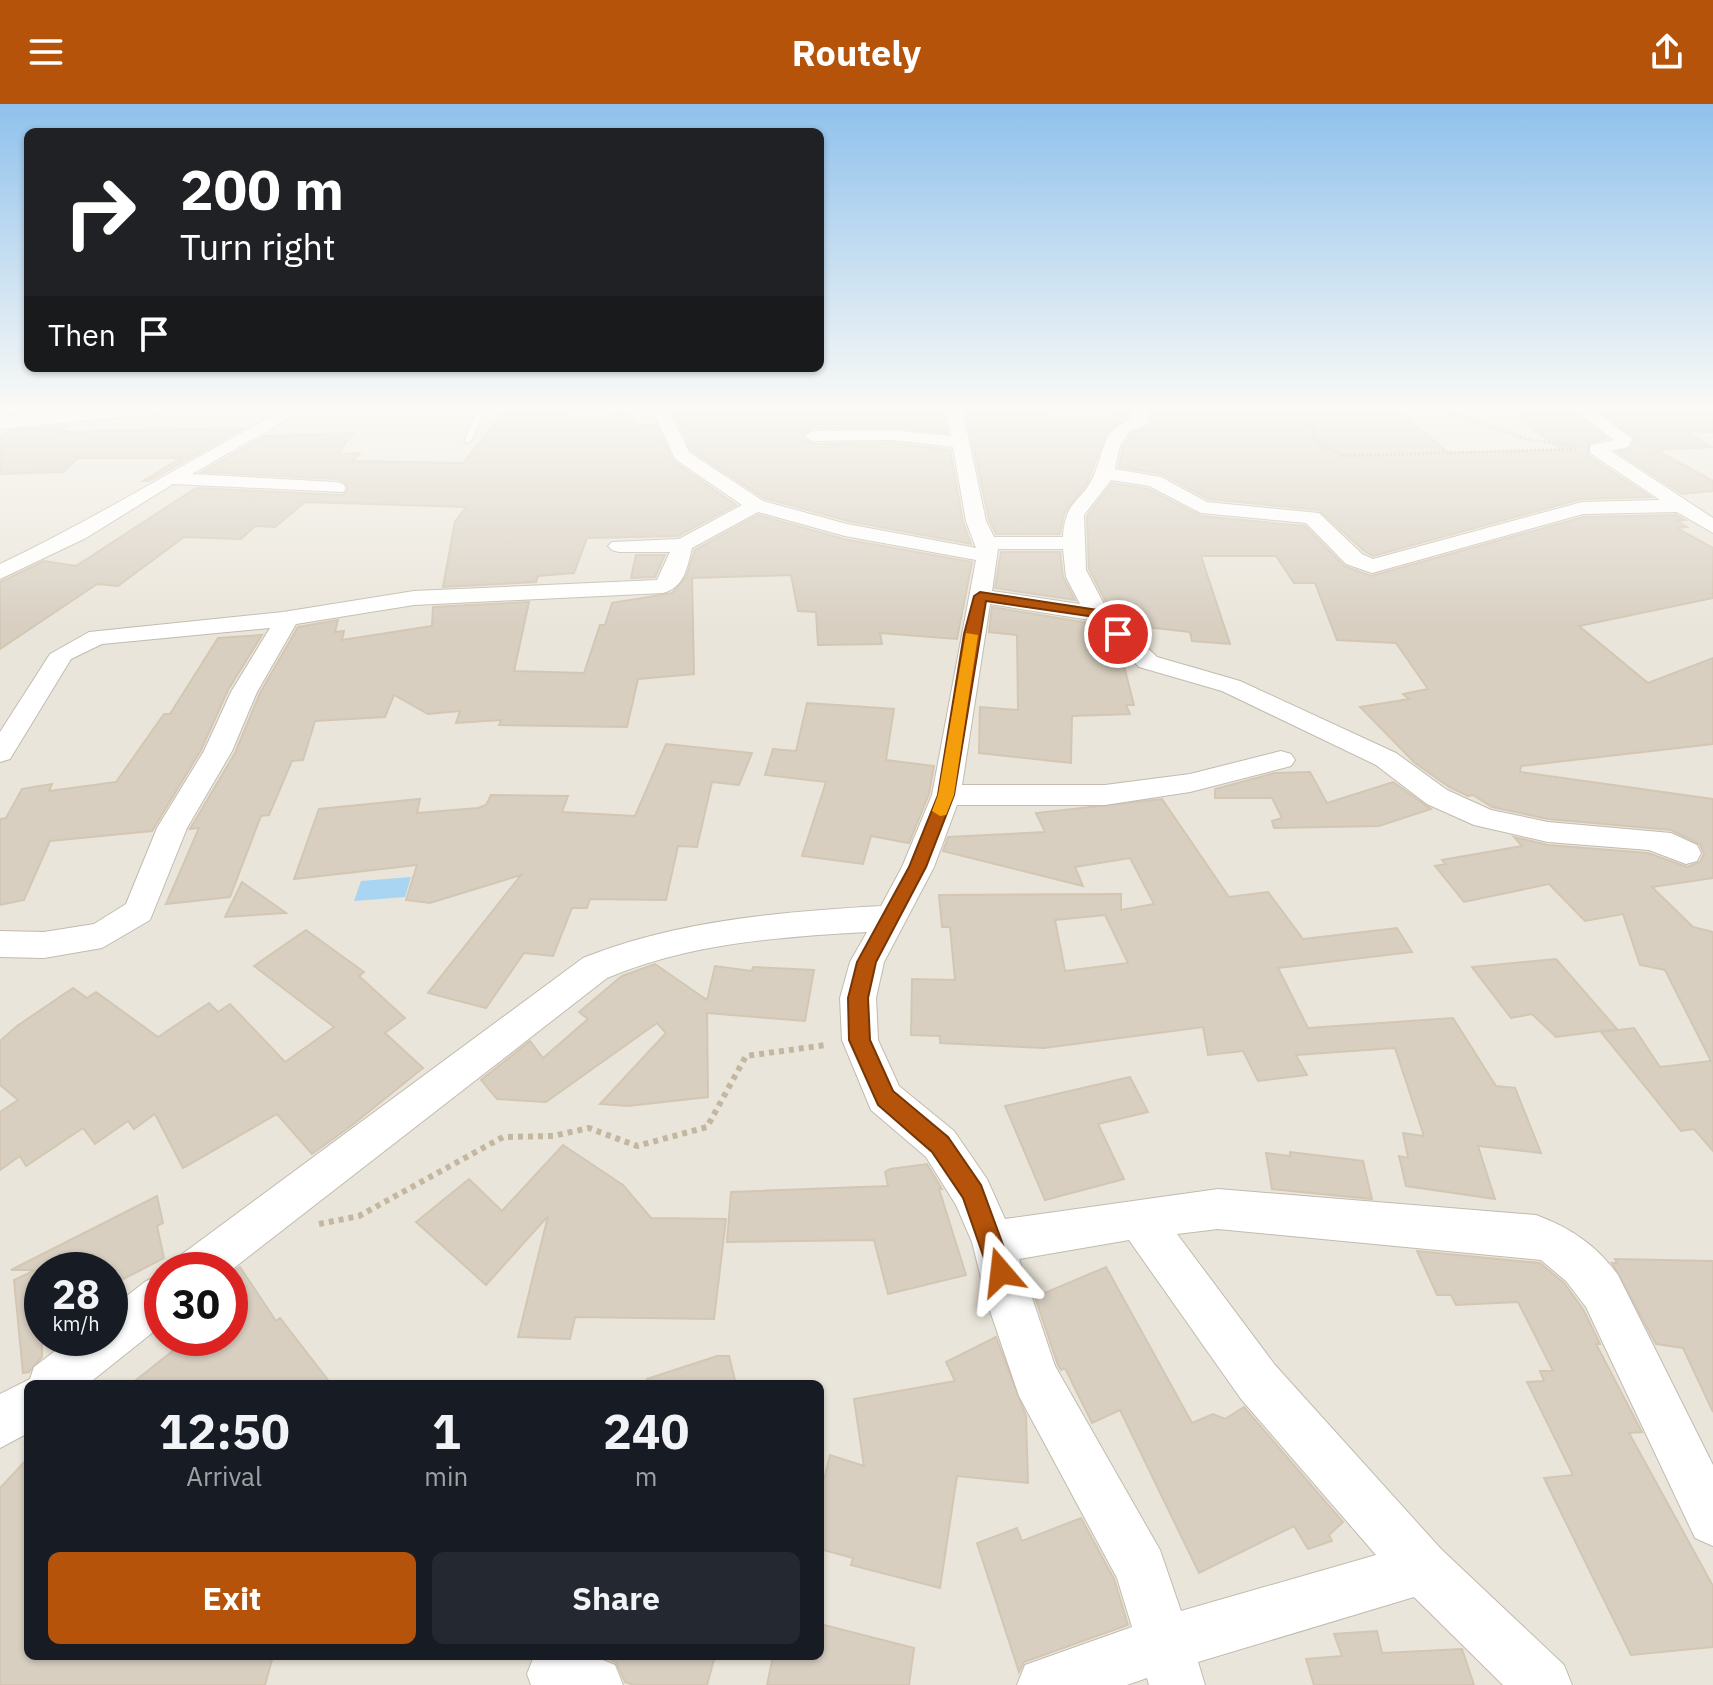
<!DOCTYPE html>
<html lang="en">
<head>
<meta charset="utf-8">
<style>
  :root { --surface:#171b24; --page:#242831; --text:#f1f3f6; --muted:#9ea1a6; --accent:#b45309 }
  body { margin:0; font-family:"IBM Plex Sans",sans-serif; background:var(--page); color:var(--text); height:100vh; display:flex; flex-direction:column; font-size:30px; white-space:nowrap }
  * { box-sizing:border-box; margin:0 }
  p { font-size:26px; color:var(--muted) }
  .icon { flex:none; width:44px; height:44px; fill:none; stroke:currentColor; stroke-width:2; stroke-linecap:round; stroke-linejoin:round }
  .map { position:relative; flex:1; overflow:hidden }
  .drawer { position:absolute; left:24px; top:1276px; width:800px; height:280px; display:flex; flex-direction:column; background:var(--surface); border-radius:12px; box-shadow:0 2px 6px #0004 }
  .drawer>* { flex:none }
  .banner { position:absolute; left:24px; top:24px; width:800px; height:244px; border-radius:12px; box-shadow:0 2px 6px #0004; background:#202124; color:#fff; overflow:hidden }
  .speed { position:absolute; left:24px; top:1148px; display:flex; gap:16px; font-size:40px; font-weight:700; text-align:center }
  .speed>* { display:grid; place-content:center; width:104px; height:104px; border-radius:50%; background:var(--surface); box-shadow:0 2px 6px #0004; line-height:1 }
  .speed small { font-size:20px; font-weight:400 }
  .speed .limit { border:12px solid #d22; background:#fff; color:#111 }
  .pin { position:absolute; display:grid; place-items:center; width:68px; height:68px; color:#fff; margin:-34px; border:4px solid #fff; border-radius:50%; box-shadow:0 2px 8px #0007 }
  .me { position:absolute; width:88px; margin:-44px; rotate:343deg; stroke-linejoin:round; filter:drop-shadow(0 0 6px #0008) }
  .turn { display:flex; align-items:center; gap:28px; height:168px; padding:0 24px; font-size:36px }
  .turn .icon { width:104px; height:104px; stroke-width:2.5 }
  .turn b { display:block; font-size:56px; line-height:68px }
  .then { display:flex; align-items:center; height:76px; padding:0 24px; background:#0003; gap:16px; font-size:30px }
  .eta { display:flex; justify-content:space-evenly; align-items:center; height:136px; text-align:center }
  .eta b { font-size:48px; font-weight:700; line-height:56px }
  .primary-button { display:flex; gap:16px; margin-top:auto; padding:16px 24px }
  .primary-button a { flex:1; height:92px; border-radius:12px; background:var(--accent); color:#fff; font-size:32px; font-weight:700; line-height:92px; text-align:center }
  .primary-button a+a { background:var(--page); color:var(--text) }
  header { display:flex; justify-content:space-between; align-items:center; height:104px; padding:0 24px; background:var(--accent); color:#fff; font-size:36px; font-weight:700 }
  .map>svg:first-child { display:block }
  .residential { fill:#eae5da; fill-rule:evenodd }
  .water { fill:#a9d4f2 }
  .building { fill:#d8cfc1; stroke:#d3c7b4; stroke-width:2; fill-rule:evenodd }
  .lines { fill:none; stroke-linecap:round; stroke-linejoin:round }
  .service-casing { stroke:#c2bbae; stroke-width:2 }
  .minor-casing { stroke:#c2bbae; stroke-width:2 }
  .tertiary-casing { stroke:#c2bbae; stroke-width:2 }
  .path-far1 { stroke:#c4b79f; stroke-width:3; stroke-dasharray:2 2; stroke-linecap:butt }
  .path { stroke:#c4b79f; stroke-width:6; stroke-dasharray:5 5; stroke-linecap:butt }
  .service { fill:#fff; fill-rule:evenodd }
  .minor { fill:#fff; fill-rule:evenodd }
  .tertiary { fill:#fff; fill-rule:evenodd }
  .route { fill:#b45309; stroke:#753606; stroke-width:2 }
  .slow { fill:#f59e0b }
</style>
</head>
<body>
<header><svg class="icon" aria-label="menu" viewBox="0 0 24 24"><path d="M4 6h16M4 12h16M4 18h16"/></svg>Routely<svg class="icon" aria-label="share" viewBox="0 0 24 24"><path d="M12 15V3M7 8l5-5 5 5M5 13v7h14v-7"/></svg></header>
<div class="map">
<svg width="1713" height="1581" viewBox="0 0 1713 1581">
  <rect width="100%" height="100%" fill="#f6f3ec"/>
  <!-- residential -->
  <path class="residential" d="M0 304H1713V1581H0ZM42 1166H110V1234H42ZM162 1166H230V1234H162ZM28 1280H820V1552H28Z"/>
  <!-- water -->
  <polygon class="water" points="411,773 405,793 354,797 361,777"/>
  <!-- building -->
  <g class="building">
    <polygon points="507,304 569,304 562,318 626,310 637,322 656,320 673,357 736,401 678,432 587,434 574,469 538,472 536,478 443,483 455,418 466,403 305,398 275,423 255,422 241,435 184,433 118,482 97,480 0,545 0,478 44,457 76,462 196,384 343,391 348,386 345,378 336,375 202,368 265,332 353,329 338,350 360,349 352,357 463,359"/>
    <polygon points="673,304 943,305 947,329 892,323 813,324 801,333 813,340 892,339 950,346 963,418 971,440 848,417 764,394 691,346"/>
    <polygon points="965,304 1016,304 1018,310 1051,312 1113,313 1113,310 1129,310 1128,314 1107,329 1087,379 1064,410 1060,430 996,430 989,416"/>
    <polygon points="1219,304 1394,304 1449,349 1562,346 1518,313 1526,313 1514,304 1571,304 1606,334 1588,339 1588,352 1651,393 1581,395 1373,452 1364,447 1319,406 1208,395 1162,370 1119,363 1123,343 1131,330 1152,321 1151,309 1221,306"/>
    <polygon points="1596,304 1713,304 1713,328 1687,328 1712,343 1656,346 1713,377 1713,387 1682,390 1618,348 1631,344 1635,334"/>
    <polygon points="66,322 58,328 244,324 149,377 143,377 181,354 78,354 63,368 0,370 0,334 7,327"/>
    <polygon points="1112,379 1148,385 1201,412 1305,422 1344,462 1371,472 1583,413 1676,411 1685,416 1677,417 1687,423 1677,424 1713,444 1713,494 1579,522 1648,579 1713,554 1713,640 1521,662 1520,668 1713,695 1713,774 1652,783 1693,823 1713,828 1713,1047 1694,1025 1681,1027 1601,928 1634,924 1660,963 1711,957 1665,866 1640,861 1623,810 1585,817 1549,780 1464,798 1435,762 1446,760 1442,756 1522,742 1514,733 1548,741 1648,749 1687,763 1700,758 1704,750 1700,740 1671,726 1548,715 1492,703 1473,691 1468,692 1449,683 1415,659 1360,603 1409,595 1403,590 1428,585 1396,539 1337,536 1315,479 1294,479 1276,452 1201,452 1230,540 1192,537 1190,528 1128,521 1108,502 1089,465 1087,412"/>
    <polygon points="758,411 844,435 972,458 957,535 880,529 882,540 818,541 816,508 798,507 791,471 692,474 694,570 638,575 627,623 499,621 501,616 456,619 460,607 428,610 394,591 385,613 315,617 303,656 292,657 269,711 261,712 230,793 166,800 199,724 190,725 235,649 260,589 298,523 338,516 335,528 344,527 342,536 432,522 433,503 529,498 514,567 584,569 600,521 605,521 612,499 672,489 686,473 695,446"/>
    <polygon points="1001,448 1060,448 1063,473 1075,496 995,484"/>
    <polygon points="636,451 665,451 655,473 631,474"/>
    <polygon points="992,503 1089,519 1121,550 1134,601 1126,601 1130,610 1072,612 1071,659 979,649 980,603 1018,606 1017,531 989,528"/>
    <polygon points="262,531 228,586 201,646 152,727 50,737 24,796 0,801 0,715 6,714 22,685 52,680 49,687 116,678 164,610 170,610 218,534"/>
    <polygon points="807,599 894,605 886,656 934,662 929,690 909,739 871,732 863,760 802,752 826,678 765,671 773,645 796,647"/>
    <polygon points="666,640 752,649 739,681 712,678 697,743 678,742 666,796 590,795 587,804 572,804 553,852 524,849 486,904 428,889 521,771 430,799 406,796 417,761 294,775 319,705 420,695 417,709 478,704 486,701 491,691 568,692 562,708 635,712"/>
    <polygon points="1310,668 1327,699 1393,678 1431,705 1379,722 1274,724 1272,717 1282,714 1272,694 1215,694 1215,685 1275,669"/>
    <path d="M1162 695 1229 793 1268 788 1303 835 1397 824 1412 848 1278 864 1308 924 1453 914 1496 982 1515 984 1541 1049 1478 1042 1495 1095 1406 1082 1399 1052 1408 1054 1403 1029 1424 1032 1395 944 1296 951 1307 971 1258 977 1243 947 1208 951 1203 923 1044 944 940 939V932L911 931 912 875 955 876 950 823H942L939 791 1121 790V806L1154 800 1130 754 1075 763 1083 782 943 747 948 733 1045 728 1036 709ZM1105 811 1128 859 1065 867 1055 816Z"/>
    <polygon points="242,778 286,809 225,813"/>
    <polygon points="306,826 364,868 359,872 405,914 385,929 423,964 351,1022 312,1050 277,1010 183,1064 155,1010 134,1025 128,1017 95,1040 83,1024 26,1062 20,1052 0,1066 0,1008 18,996 0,981 0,937 17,922 73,884 87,894 96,888 158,933 209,899 218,908 230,900 285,958 334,923 254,862"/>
    <polygon points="1556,855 1617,925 1556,933 1532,910 1511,914 1472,863"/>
    <polygon points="655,860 707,896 715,862 752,867 753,863 814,866 805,917 707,909 708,993 628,1002 600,1000 666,929 657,919 546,998 497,995 481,976 530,937 543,954 588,915 579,908 622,872"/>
    <polygon points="1130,973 1148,1008 1098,1020 1124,1075 1045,1096 1005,1002"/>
    <polygon points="563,1041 623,1081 651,1114 726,1115 714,1215 575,1213 570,1235 518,1233 548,1112 486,1181 416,1118 469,1075 502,1107"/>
    <polygon points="1290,1048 1363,1057 1372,1095 1272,1085 1266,1049 1290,1052"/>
    <polygon points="927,1060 942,1085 939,1085 966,1171 888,1190 874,1136 727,1138 731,1088 888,1082 885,1068 890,1065"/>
    <polygon points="157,1092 163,1119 157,1122 164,1154 110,1182 110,1166 42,1166 42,1253 29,1268 23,1269 14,1176 35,1166 11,1166"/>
    <polygon points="1417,1147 1540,1159 1564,1179 1583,1205 1600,1240 1596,1240 1642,1328 1629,1329 1713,1482 1713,1543 1631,1551 1544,1374 1573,1371 1527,1278 1544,1277 1540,1267 1553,1267 1518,1198 1456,1201 1451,1191 1437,1191"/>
    <polygon points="1615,1155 1713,1157 1713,1308 1683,1244 1656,1240 1612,1159 1617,1159"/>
    <polygon points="240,1163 276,1217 280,1214 331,1280 131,1280 189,1234 230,1234 230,1170"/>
    <polygon points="1106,1163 1192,1319 1213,1310 1225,1315 1244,1303 1343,1418 1329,1431 1332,1437 1308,1445 1294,1422 1199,1469 1120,1306 1092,1319 1065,1264 1061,1266 1058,1261 1035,1193"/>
    <polygon points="996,1233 1026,1312 1028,1379 957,1372 940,1484 851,1461 853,1454 820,1445 820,1392 830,1351 864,1362 854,1295 955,1277 946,1258"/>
    <polygon points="717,1252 729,1252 736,1280 648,1280 647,1275"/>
    <polygon points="28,1354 28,1552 273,1552 265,1581 0,1581 0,1384"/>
    <polygon points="1081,1414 1114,1475 1128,1521 1024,1558 1019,1568 977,1439 1017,1424 1022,1437"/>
    <polygon points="820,1520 914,1544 909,1581 767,1581 773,1552 820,1552"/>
    <polygon points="1377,1527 1382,1549 1462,1545 1474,1581 1314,1581 1306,1555 1342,1552 1334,1530"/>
    <polygon points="601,1552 715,1552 707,1581 634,1581 625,1578 616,1558"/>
  </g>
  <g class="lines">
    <defs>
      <polygon id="service" points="478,304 486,304 471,337 464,339"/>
      <g id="minor">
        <path d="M287 304H307L192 370 336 378 343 380 346 384 343 388 173 380 86 434 0 475V460C99 413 191 355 287 304Z"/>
        <path d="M652 304H668L689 348 763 397 847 420 976 444 966 417 953 343 892 336 813 337 804 332 813 327 892 326 951 332 946 304H962L986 417 994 433H1063C1065 395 1082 399 1094 371 1104 348 1103 324 1131 316L1132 304H1148L1149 319 1129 328 1120 342 1115 365 1161 373 1207 398 1319 409 1362 450 1373 455 1582 398 1660 396 1590 349V341L1613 336 1574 304H1592L1632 335 1628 343 1611 347 1713 414V429L1677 408 1583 410 1372 469 1346 460 1306 419 1201 409 1149 382 1111 376 1084 411 1086 466 1106 504 1157 553 1240 577 1396 649 1447 686 1491 706 1548 718 1671 729 1697 741 1701 749 1697 757 1686 760 1649 746 1548 738 1474 721 1427 700 1376 661 1222 587 1139 563 1090 516 990 500 962 681H1105L1190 670 1281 647 1291 650 1295 656 1291 662 1190 688 1105 701H957L934 763 884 858 876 894 878 936 899 982 954 1027 987 1075 1005 1115 1218 1085 1536 1111C1571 1124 1596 1141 1618 1171L1713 1361V1442L1695 1434 1586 1203 1566 1177 1541 1156 1218 1125 1177 1130 1275 1261 1441 1445 1564 1561 1572 1581H1503L1414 1493 1198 1558 1205 1581H1149L1147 1574 1127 1581H1017L1025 1561 1132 1523 1117 1474 1019 1292 987 1198 972 1138 956 1101 926 1053 871 1006 842 936 840 894 850 858 867 828C779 833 689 839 607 874L230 1167 174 1166 181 1151 583 854C678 816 779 808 881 802L902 763 932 691 976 456 845 432 758 408 692 444C687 463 685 483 663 489L414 501 296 520 257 588 232 647 187 724 150 816 102 844 44 854 0 853V827L44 828 94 820 126 800 157 724 204 647 231 588 270 524 102 540 71 555 10 655 0 658V628L50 550 89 528 283 508 414 487 657 476 670 448H619L612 446 608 442 612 438 679 435 742 401 675 355ZM998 445H1063L1066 473 1080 500 992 487ZM1129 1136 1241 1295 1376 1451 1181 1507 1160 1446 1055 1262 1019 1155Z"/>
        <polygon points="162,1171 162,1221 88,1280 28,1280 28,1329 0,1344 0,1290 30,1275 34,1263 72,1234 110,1234 110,1205 146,1177"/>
        <polygon points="534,1552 593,1552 615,1561 623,1581 531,1581 527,1570"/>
      </g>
      <polygon id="tertiary" points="94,304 165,304 155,310 0,325 0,313"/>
    </defs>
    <!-- service casing -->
    <use href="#service" class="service-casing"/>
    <!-- minor casing -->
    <use href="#minor" class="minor-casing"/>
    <!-- tertiary casing -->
    <use href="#tertiary" class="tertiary-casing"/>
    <!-- path-far1 -->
    <g class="path-far1">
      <polyline points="1312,304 1311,322 1318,340 1345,352 1576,345"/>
      <polyline points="1437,304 1525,335 1574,342"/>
    </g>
    <!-- path -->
    <polyline class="path" points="319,1120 359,1112 503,1033 553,1032 589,1024 637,1042 707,1023 746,952 826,941"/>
    <!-- service -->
    <use href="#service" class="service"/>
    <!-- minor -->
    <use href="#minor" class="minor"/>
    <!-- tertiary -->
    <use href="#tertiary" class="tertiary"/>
  </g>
  <!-- sky -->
  <linearGradient id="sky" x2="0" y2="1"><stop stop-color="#8fc1ec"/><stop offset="0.58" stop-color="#fbfaf6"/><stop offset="1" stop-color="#fbfaf6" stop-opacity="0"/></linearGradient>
  <rect width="1713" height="525" fill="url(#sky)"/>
  <!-- route -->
  <polygon class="route" points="980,488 1104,507 1125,530 1113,533 1095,513 986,497 954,691 926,763 876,858 868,894 870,936 893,987 948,1033 981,1081 1013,1168 1010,1177 1001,1180 992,1177 963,1094 932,1048 878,1001 849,936 848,894 857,858 909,763 938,691 964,530 974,492"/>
  <!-- slow -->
  <polygon class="slow" points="966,529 978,531 954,691 946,711 940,712 932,707 938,691"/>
</svg>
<div class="speed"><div>28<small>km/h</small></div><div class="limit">30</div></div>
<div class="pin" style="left:1118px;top:530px;background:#d93025"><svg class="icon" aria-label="arrive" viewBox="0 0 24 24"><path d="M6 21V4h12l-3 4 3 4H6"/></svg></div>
<svg class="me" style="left:1001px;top:1168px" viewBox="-20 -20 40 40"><path d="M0-17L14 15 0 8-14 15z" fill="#b45309" stroke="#fff" stroke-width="4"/></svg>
<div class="banner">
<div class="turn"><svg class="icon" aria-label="right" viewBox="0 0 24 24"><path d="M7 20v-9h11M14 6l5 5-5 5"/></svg><div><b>200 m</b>Turn right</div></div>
<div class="then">Then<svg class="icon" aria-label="arrive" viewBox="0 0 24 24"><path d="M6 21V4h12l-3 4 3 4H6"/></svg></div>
</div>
<section class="drawer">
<div class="eta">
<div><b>12:50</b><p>Arrival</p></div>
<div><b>1</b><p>min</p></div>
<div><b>240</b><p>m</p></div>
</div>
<div class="primary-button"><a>Exit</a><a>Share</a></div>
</section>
</div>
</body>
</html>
